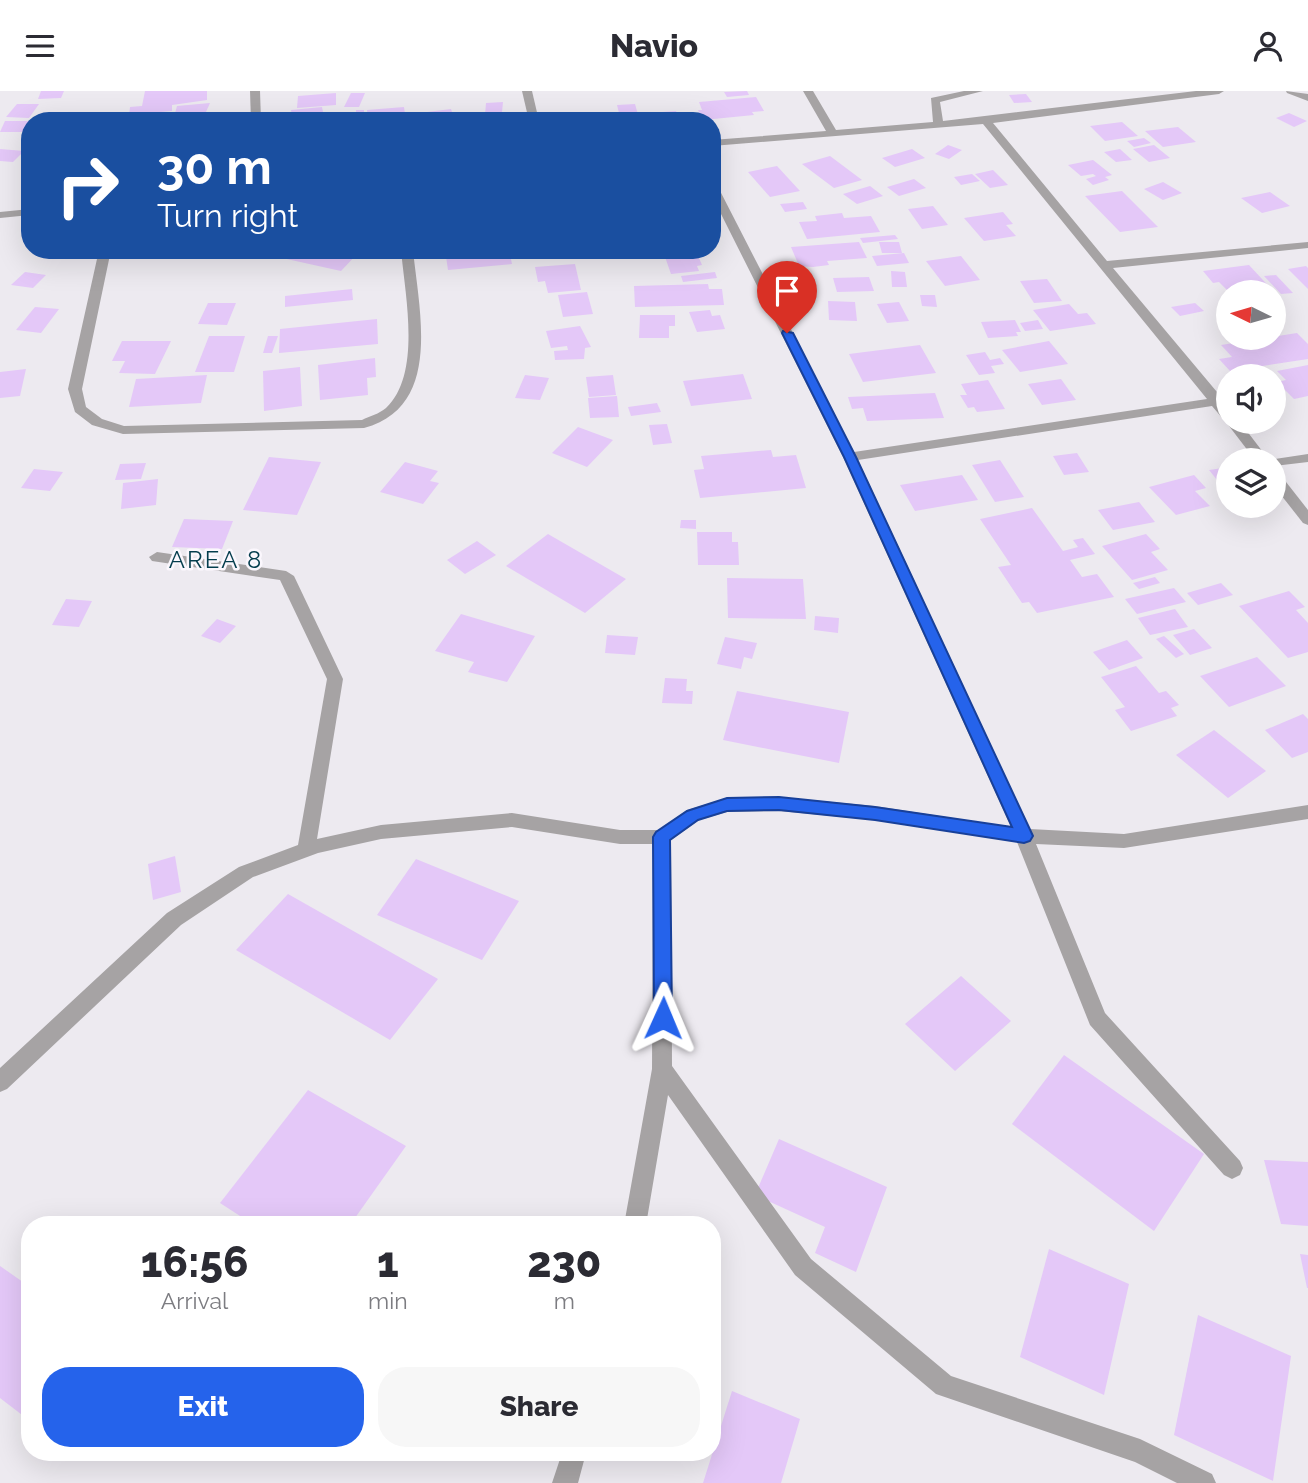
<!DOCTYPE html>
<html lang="en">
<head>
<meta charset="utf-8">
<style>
  :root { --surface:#fff; --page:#f7f7f7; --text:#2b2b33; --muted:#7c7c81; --accent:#2563eb }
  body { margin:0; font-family:Raleway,sans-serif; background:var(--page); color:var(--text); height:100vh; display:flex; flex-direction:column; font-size:26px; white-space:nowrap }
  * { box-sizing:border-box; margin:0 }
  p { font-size:23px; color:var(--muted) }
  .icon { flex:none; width:38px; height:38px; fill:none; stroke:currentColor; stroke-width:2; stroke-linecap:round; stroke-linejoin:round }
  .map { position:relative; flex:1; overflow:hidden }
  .sheet { position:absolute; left:21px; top:1125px; width:700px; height:245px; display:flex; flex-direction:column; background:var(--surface); border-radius:28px; box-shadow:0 7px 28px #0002 }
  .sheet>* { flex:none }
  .top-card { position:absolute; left:21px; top:21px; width:700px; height:147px; border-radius:28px; box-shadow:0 7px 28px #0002; background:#1a4fa0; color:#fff; overflow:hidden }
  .needle { width:46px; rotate:275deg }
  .tools { position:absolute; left:1216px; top:189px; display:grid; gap:14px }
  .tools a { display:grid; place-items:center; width:70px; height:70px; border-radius:50%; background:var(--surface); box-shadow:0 7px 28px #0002; font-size:35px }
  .pin { position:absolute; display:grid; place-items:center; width:60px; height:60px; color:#fff; margin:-72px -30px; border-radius:50% 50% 50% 0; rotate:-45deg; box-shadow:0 0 7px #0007 }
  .pin .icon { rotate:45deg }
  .me { position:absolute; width:77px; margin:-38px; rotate:1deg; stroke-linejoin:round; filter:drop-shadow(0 0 5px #0008) }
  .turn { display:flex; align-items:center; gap:24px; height:147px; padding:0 21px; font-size:32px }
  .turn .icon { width:91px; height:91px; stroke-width:2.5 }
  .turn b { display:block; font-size:49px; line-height:60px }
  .eta { display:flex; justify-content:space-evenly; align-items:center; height:119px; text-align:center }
  .eta b { font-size:42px; font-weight:800; line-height:49px }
  .action { display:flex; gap:14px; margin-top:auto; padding:14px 21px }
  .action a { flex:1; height:80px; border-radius:28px; background:var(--accent); color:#fff; font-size:28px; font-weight:800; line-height:80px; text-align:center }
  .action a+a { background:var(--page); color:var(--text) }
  header { display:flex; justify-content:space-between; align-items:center; height:91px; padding:0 21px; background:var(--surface); font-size:32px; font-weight:800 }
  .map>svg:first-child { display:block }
  .building { fill:#e4c8f8 }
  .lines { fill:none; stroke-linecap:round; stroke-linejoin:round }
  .street { fill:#a6a3a4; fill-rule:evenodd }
  .route { fill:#2563eb; stroke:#184099; stroke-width:2 }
  .labels { text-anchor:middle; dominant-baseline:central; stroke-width:5; stroke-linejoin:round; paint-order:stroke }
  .quarter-label { font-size:24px; letter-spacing:2px; fill:#043d4d; stroke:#fbf7fd }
</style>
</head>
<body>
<header><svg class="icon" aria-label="menu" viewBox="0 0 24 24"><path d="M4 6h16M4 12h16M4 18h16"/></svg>Navio<svg class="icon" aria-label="person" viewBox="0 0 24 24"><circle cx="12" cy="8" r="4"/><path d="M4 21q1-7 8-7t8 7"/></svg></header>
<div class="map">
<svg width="1308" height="1392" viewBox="0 0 1308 1392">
  <rect width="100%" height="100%" fill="#edeaf0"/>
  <!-- building -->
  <g class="building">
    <polygon points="41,0 64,0 61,7 38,8"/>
    <polygon points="145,0 207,0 207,9 172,14 172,20 129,24 130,16 142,15"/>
    <polygon points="747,0 749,4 727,6 724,1"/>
    <polygon points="336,2 336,14 297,17 298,5"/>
    <polygon points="351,2 365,2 359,16 344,16"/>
    <polygon points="1026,3 1032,11 1014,12 1009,4"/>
    <polygon points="756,6 764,20 752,21 754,24 703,29 698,19 702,19 699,11"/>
    <polygon points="503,11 502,21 485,24 486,12"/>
    <polygon points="210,12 202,30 173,30 177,15"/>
    <polygon points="17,13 39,13 29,27 6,26"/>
    <polygon points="635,13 639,27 621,30 617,14"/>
    <polygon points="322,16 323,21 292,24 291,19"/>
    <polygon points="404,16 406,30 368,30 367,19"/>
    <polygon points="451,18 455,30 421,30 419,22"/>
    <polygon points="356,19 364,19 364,28 323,30 323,24 356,22"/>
    <polygon points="676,20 681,30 651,30 647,22"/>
    <polygon points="1289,22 1307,30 1294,36 1276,27"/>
    <polygon points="5,30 30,30 30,31 22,41 0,41"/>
    <polygon points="1122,31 1138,45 1105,50 1090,35"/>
    <polygon points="1178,36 1196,51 1163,56 1145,40"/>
    <polygon points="1144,47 1151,52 1134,56 1127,50"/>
    <polygon points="948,54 962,59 949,68 935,63"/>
    <polygon points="1154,54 1170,67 1149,71 1133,58"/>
    <polygon points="0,58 24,60 13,71 0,70"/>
    <polygon points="912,58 925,67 895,76 882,67"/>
    <polygon points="1120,58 1132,69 1116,71 1104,61"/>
    <polygon points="830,65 862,89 834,97 802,73"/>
    <polygon points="1093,69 1112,84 1105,86 1109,89 1093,94 1086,88 1096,85 1093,83 1081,85 1068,74"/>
    <polygon points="777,75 800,100 770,106 748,81"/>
    <polygon points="993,79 1008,94 990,97 975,83"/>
    <polygon points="972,83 980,90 961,94 954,86"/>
    <polygon points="914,88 926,97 899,105 887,96"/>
    <polygon points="1163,91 1182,102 1163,109 1144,98"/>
    <polygon points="870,95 883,105 857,113 843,103"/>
    <polygon points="1122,100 1158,136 1120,141 1085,105"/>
    <polygon points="1270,101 1290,115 1262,122 1241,107"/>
    <polygon points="803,111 807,118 785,121 780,113"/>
    <polygon points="933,115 948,134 922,138 908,118"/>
    <polygon points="1003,121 1013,133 1006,134 1016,145 984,150 964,127"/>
    <polygon points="842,122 844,127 871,125 880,141 807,148 799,131 817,130 815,125"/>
    <polygon points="895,144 898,148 863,152 860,147"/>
    <polygon points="859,151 867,167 827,170 829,174 813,176 799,175 791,156"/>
    <polygon points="879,151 899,151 902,162 882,162"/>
    <polygon points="141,159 181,159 178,167 138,167"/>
    <polygon points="280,159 344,159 358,162 341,180 273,165"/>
    <polygon points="445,159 509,159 512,173 448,179"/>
    <polygon points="690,160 692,166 698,165 702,174 697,175 699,180 671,183 664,163"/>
    <polygon points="904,162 909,172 877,175 872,165"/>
    <polygon points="961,165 980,189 945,195 926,170"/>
    <polygon points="575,173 581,199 548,202 545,190 538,191 535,176"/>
    <polygon points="1249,174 1274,201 1229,201 1219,191 1213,192 1203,180"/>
    <polygon points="1306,175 1308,177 1308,198 1288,178"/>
    <polygon points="891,180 905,181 907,196 892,196"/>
    <polygon points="25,181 46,184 33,197 11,194"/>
    <polygon points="715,181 717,187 683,191 681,185"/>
    <polygon points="1276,184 1293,202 1281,203 1264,185"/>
    <polygon points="869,186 874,200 837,201 833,187"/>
    <polygon points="1047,188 1062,210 1034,212 1020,190"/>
    <polygon points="708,193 709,198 722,198 724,214 635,216 634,195"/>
    <polygon points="352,198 353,209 285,216 285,205"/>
    <polygon points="587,201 593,223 563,226 558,204"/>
    <polygon points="920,204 935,204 937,216 922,215"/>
    <polygon points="828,210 855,211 857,230 829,229"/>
    <polygon points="899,211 909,230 887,232 877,213"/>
    <polygon points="208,212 236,212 227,234 198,233"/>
    <polygon points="1195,212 1204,220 1180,225 1171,216"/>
    <polygon points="1069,213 1078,223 1087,222 1096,233 1050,240 1033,219"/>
    <polygon points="35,216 59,218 41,242 16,239"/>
    <polygon points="710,219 712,225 720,224 725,238 697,241 689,221"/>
    <polygon points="640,224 675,224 675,235 669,235 669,247 639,247"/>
    <polygon points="377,228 378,253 279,262 280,238"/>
    <polygon points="1015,229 1021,241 1016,241 1018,245 988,247 981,231"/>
    <polygon points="1038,229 1043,238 1025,240 1020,232"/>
    <polygon points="580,235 591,256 585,257 584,268 555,269 554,260 568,259 567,255 551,257 546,240"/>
    <polygon points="1297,242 1308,253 1308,268 1230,280 1219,268 1232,266 1221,254"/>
    <polygon points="209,245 245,245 234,281 195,281"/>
    <polygon points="268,245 278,245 272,262 263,262"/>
    <polygon points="122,250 171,250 155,283 119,282 125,270 112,270"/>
    <polygon points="1049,250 1068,273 1020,281 1002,259"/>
    <polygon points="920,254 936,282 863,291 849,263"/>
    <polygon points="985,261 990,269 1000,267 1004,273 991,275 995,282 979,284 966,264"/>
    <polygon points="375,267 376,286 367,287 368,304 320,309 318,274"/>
    <polygon points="1308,274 1308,305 1294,308 1277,291 1286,289 1277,280"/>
    <polygon points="300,276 302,315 264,320 263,280"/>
    <polygon points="26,278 20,305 0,307 0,281"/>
    <polygon points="743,283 752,308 691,315 683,290"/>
    <polygon points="207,284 201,312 129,316 136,288"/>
    <polygon points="525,284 549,287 540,309 515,307"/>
    <polygon points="613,284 616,304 589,306 586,286"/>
    <polygon points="1061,288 1076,309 1042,314 1028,293"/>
    <polygon points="988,289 1005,318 977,321 974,316 968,317 960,304 967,304 961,293"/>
    <polygon points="935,302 944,327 867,330 863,317 852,318 848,306"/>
    <polygon points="617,305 619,326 590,327 588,307"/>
    <polygon points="657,312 661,321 631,325 628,316"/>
    <polygon points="667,333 672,352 653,354 649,334"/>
    <polygon points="578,336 613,349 587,376 552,362"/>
    <polygon points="771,359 773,366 796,364 806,397 700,407 694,379 704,378 701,365"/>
    <polygon points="1077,362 1089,381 1064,384 1053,365"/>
    <polygon points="269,366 321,371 297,424 243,419"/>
    <polygon points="1000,369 1024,406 995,411 972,374"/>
    <polygon points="405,371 438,380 430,390 439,392 423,413 380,401"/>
    <polygon points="146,372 141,388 115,389 120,373"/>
    <polygon points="1223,377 1228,387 1217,389 1209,379"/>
    <polygon points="34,378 63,381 50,400 21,397"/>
    <polygon points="962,384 978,409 915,420 900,394"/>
    <polygon points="1194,384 1206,397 1195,400 1210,415 1176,424 1149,396"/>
    <polygon points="158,388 156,414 121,418 123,392"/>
    <polygon points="1139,411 1155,431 1113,439 1098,419"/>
    <polygon points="1032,417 1063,460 1078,456 1073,449 1083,447 1095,463 1070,469 1082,486 1097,483 1114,506 1037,522 1029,511 1022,512 998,476 1011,474 980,428"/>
    <polygon points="184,428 233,430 222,458 172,456"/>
    <polygon points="681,429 696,429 696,438 680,437"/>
    <polygon points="697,441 732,441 732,451 738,451 739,474 698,474"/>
    <polygon points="548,443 626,488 585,522 506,475"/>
    <polygon points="1146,443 1160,458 1151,461 1168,479 1132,489 1102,455"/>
    <polygon points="477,450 496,464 465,483 447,469"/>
    <polygon points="1155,486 1160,492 1139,498 1133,492"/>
    <polygon points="727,487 803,488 806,528 728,527"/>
    <polygon points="1221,492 1233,504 1198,514 1187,502"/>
    <polygon points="1174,497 1186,511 1137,523 1125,508"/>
    <polygon points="1289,500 1305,516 1296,519 1308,532 1308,561 1288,567 1239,515"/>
    <polygon points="66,508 92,510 79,536 52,534"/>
    <polygon points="1175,518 1188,536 1150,544 1138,527"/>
    <polygon points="461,523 535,545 507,591 468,581 474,571 435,560"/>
    <polygon points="815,525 839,527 838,542 814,539"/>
    <polygon points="217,528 236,535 220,552 201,545"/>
    <polygon points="1194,538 1212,557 1190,564 1173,544"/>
    <polygon points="607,544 638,546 635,564 605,562"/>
    <polygon points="1164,545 1184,563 1176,567 1156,548"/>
    <polygon points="725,546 757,552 752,568 744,566 741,578 717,573"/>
    <polygon points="1127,549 1143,567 1109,579 1093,561"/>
    <polygon points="1257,566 1286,595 1229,616 1200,585"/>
    <polygon points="1136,575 1159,602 1166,600 1179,614 1171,617 1177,625 1131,640 1115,619 1125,616 1101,586"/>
    <polygon points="665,587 687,588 686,600 693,600 692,613 662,612"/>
    <polygon points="737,600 849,621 839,672 723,649"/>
    <polygon points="1303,623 1308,628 1308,661 1292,667 1265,639"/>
    <polygon points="1214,639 1266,680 1228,707 1176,664"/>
    <polygon points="175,765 181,801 153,809 148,773"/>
    <polygon points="416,768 519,810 482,869 377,824"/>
    <polygon points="288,803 438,888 390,949 236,859"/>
    <polygon points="961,885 1011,930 955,980 905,933"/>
    <polygon points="1064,964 1204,1063 1154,1140 1012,1033"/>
    <polygon points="308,999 406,1055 350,1134 254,1134 220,1112"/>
    <polygon points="779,1048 887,1096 856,1181 815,1162 825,1136 755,1104"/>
    <polygon points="1264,1069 1308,1071 1308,1135 1281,1133"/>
    <polygon points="1049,1158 1129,1193 1104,1304 1020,1266"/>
    <polygon points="1300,1163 1308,1164 1308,1197 1307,1197"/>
    <polygon points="0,1175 30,1196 30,1330 0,1307"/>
    <polygon points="1198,1224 1291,1265 1273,1390 1174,1344"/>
    <polygon points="732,1300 800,1328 781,1392 703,1392"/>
  </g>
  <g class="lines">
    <!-- street -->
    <g class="street">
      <polygon points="250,0 260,0 261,30 251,30"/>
      <polygon points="522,0 532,0 539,30 529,30"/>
      <polygon points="803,0 813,0 836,39 933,31 931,7 964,0 983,0 940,11 943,30 1196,0 1224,0 1219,3 993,32 1107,170 1308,151 1308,157 1113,177 1222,307 1228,317 1228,331 1240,331 1269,369 1308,363 1308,371 1274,375 1274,369 1255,369 1226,331 1228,329 1223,328 1212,315 858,369 1030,738 1124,743 1308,714 1308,728 1124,757 1036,753 1105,922 1240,1070 1243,1077 1240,1084 1232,1088 1224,1084 1090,934 1017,751 875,729 779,720 727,721 699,729 671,749 672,975 811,1168 951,1285 1140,1348 1212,1383 1216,1392 1177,1392 1135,1371 936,1303 795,1184 668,1004 646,1134 624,1134 652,978 653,753 620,753 512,736 381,748 318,762 253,786 181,834 7,998 0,1001 0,977 167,822 239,776 298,754 327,588 280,489 152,470 149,466 157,461 286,480 294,485 343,588 317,748 381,734 512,722 620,739 659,739 687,719 727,707 779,706 875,715 1011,736 843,366 712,105 712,91 717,94 854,361 1207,308 983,33 712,55 712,49 826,40"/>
      <polygon points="1286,0 1308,3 1308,10 1287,2"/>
      <polygon points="30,118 30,124 0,127 0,121"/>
      <path d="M99 159H111L82 298 86 316 102 328 124 335 362 329C370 325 379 323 386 317 422 283 405 204 401 159H413C419 220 443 316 364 337L123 343 92 334 75 321 68 298Z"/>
      <polygon points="1274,381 1279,382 1308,419 1308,434 1303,432 1274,395"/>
      <polygon points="562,1362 586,1362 578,1392 552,1392"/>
    </g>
  </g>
  <!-- route -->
  <polygon class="route" points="783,240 793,242 856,366 1033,745 1030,750 1024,752 875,729 779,719 727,720 698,729 670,749 672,927 670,933 663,936 657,933 654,927 653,746 656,741 687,720 727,707 779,706 875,716 1012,736 844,366 782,242"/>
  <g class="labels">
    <!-- quarter labels -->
    <g class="quarter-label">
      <text x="216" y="468">AREA 8</text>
    </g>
  </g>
</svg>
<div class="tools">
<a><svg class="needle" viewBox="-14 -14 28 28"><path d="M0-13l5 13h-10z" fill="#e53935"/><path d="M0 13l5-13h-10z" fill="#7c7c81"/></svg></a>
<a><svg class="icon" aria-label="sound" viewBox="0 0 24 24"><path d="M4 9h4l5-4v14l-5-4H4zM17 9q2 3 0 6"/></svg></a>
<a><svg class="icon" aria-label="layers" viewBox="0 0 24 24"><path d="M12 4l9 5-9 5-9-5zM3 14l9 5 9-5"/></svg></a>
</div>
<div class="pin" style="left:787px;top:242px;background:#d93025"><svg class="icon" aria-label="arrive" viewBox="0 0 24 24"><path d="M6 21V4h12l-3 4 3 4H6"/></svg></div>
<svg class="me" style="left:663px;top:927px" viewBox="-20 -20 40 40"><path d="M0-17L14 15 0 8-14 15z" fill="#2563eb" stroke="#fff" stroke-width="4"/></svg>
<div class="top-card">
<div class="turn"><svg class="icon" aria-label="right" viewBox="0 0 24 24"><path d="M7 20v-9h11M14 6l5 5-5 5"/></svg><div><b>30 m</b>Turn right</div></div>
</div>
<section class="sheet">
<div class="eta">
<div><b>16:56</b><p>Arrival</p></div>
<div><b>1</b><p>min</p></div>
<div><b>230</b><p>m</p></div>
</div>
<div class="action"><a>Exit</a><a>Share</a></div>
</section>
</div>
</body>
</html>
